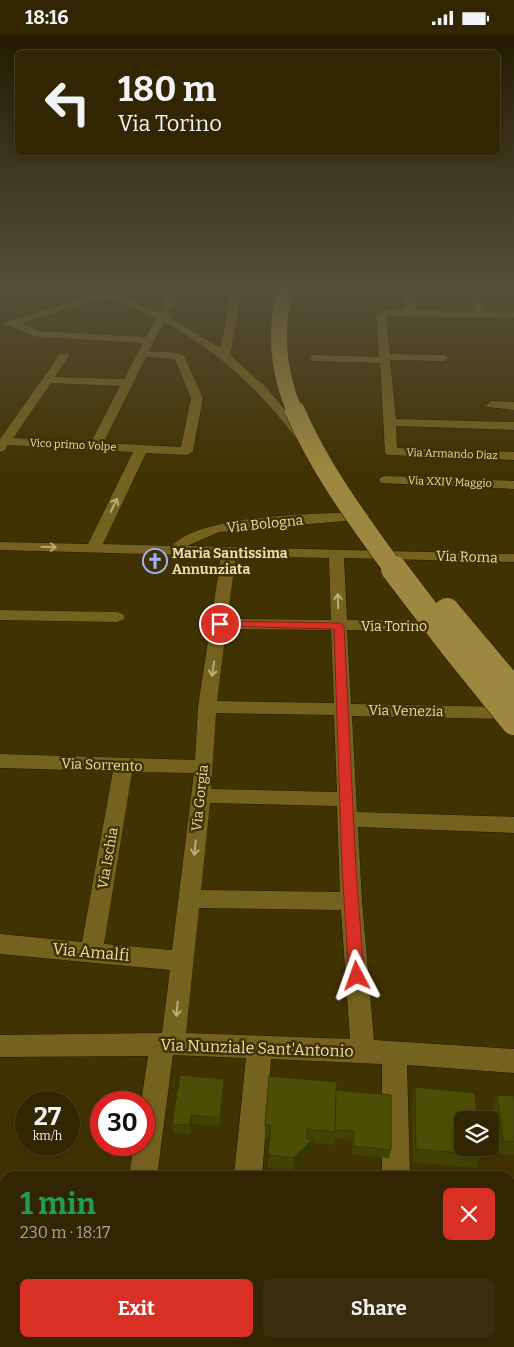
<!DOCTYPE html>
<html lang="en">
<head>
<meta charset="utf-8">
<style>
  :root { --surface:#312601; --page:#392e0b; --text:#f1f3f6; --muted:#a8a599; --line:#4c4323; --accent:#d93025 }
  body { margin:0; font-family:Bitter,serif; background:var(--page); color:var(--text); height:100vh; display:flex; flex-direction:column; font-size:19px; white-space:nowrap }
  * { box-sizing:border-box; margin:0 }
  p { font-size:16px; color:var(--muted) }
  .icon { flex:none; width:28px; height:28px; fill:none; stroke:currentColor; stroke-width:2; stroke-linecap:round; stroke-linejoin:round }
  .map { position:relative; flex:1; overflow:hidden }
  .sheet { position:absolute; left:0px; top:1136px; width:515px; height:176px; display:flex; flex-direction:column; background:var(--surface); border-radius:15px 15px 0 0; box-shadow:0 2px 8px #0003,0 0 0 1px var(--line) }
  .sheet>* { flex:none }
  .hud { position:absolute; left:15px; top:15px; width:485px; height:105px; border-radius:8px; box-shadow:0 2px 8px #0003,0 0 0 1px var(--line); background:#312601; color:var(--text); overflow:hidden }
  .controls { position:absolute; left:454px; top:1076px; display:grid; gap:10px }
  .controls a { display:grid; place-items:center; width:45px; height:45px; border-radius:8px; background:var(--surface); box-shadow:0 2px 8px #0003,0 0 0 1px var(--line); font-size:25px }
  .speed { position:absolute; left:15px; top:1056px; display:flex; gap:10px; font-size:25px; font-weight:700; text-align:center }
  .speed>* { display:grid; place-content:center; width:65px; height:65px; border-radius:50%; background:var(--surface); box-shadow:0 2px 8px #0003,0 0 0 1px var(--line); line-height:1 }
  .speed small { font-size:12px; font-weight:400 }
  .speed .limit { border:8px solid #d22; background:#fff; color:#111 }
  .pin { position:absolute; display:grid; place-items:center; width:42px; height:42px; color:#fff; margin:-21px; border:2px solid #fff; border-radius:50%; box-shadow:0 1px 5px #0007 }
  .me { position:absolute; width:55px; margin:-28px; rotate:356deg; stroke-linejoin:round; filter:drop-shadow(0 0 4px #0008) }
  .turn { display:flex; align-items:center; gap:18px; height:105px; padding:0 20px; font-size:22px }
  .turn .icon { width:65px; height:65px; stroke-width:2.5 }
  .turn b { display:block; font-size:35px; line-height:42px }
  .round { display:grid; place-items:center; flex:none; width:52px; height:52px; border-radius:8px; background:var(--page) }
  .overview { display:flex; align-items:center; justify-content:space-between; height:85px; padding:0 20px }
  h1 { font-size:30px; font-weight:700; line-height:38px; color:#1e9e55 }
  .cta { display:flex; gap:10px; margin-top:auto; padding:10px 20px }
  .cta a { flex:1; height:58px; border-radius:8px; background:var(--accent); color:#fff; font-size:20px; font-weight:700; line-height:58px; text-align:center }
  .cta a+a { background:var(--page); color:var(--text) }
  .status { display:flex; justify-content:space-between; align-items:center; height:35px; padding:0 25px; background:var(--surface); direction:ltr }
  .status svg { height:14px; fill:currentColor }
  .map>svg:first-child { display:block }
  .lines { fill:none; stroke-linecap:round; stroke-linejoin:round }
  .minor-casing { stroke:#231b01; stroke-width:1 }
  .minor { fill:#76621f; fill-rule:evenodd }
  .highway-bridge-far2-casing { stroke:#231b01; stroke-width:16; stroke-linecap:butt }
  .highway-bridge-far1-casing { stroke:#231b01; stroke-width:21; stroke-linecap:butt }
  .highway-bridge-casing { stroke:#231b01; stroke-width:27; stroke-linecap:butt }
  .highway-bridge-far2 { stroke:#9e873e; stroke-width:16 }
  .highway-bridge-far1 { stroke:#9e873e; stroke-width:20 }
  .highway-bridge { stroke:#9e873e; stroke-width:26 }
  .wall { fill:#414305 }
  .shaded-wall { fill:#353704 }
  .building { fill:#4c4e06; stroke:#353704 }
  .oneway { stroke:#bcac79 }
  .route { fill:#d93025; stroke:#8d1f18 }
  .labels { text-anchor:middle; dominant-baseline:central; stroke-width:5; stroke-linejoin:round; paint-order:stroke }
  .far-street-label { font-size:11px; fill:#ebddb5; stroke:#413201 }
  .street-label { font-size:14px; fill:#ebddb5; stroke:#413201 }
  .poi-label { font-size:14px; font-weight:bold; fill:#ebddb5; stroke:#413201; text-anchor:start }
  .near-street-label { font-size:16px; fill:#ebddb5; stroke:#413201 }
</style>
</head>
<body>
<div class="status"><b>18:16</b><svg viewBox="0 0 49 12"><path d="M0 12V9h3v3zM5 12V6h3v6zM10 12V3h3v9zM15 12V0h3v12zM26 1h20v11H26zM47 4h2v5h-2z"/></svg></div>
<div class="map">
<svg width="514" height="1312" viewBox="0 0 514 1312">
  <rect width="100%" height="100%" fill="#413201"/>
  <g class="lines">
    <defs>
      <g id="minor">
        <path d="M87 252C95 252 107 255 111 255 120 254 127 252 136 252L118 259 159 277 172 252H182L167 281 220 313 233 252H243L230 320 267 353 309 404 303 408 299 407C259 355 221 318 164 287L149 316 179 318 184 321 203 363 193 416 187 420 146 418 103 509 172 511C201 479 318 479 362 477L367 478 369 481 367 484 219 497 187 511 514 519V527L344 523 347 585 444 586 450 588 452 591 450 594 444 596 347 595 351 669 514 672V684L352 681 357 777 514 782V798L358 792 362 866 374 1005 514 1014V1038L407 1030 410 1141H382V1029L271 1024 262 1141H234L246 1023 173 1020 157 1141H129L134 1110H144V1068H141L148 1021 0 1022V1000L162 998 170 935 0 919V899L82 907 113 736 0 733V719L195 725 198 672 221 521 0 515V507L88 509 133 417 8 410 4 416 0 417V404L60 319H68L69 321 55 342 124 344 143 308 37 302 3 289 7 286 100 258ZM109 262 156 283 146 302 39 296 21 288ZM146 322 175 324 191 363 181 412 103 408ZM51 348 120 351 91 407 13 403ZM236 521 329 523 331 585 227 584ZM226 594 331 595 334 668 217 666ZM216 678 334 680 337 757 211 754ZM132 737 194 738 172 915 104 909ZM210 768 337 771 340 857 201 855ZM199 873 341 875 350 1004 186 998Z"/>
        <polygon points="403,252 413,252 416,275 474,276 466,252 476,252 484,276 514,277 514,283 386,281 390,319 444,320 449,323 444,326 390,325 396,384 514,387 514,395 396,391 397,413 514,417 514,425 387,420 385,417 380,328 314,326 309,323 314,320 379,322 376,280 387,274 406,274"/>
        <polygon points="492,366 514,367 514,375 488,372 486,370"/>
        <polygon points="386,441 514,446 514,454 381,448 379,445 381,442"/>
        <polygon points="0,575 117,577 123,579 125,582 123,585 117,587 0,585"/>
        <rect x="103" y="1308" width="30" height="4"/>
        <polygon points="220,1308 250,1308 249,1312 219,1312"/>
        <rect x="385" y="1308" width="30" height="4"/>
      </g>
    </defs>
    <!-- minor casing -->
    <use href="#minor" class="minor-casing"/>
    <!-- minor -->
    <use href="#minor" class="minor"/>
    <defs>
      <path id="highway-bridge-far2" d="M287 252C273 293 278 338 295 377"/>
      <path id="highway-bridge-far1" d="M295 376C320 434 358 485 395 536"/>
      <g id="highway-bridge">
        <polyline points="394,534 455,614 514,687"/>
        <polyline points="447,576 514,656"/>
      </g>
    </defs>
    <!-- highway-bridge-far2 casing -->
    <use href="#highway-bridge-far2" class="highway-bridge-far2-casing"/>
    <!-- highway-bridge-far1 casing -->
    <use href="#highway-bridge-far1" class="highway-bridge-far1-casing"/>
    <!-- highway-bridge casing -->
    <use href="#highway-bridge" class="highway-bridge-casing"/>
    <!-- highway-bridge-far2 -->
    <use href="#highway-bridge-far2" class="highway-bridge-far2"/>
    <!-- highway-bridge-far1 -->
    <use href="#highway-bridge-far1" class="highway-bridge-far1"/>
    <!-- highway-bridge -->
    <use href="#highway-bridge" class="highway-bridge"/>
  </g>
  <!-- wall -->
  <g class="wall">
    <polygon points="224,1044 225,1053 220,1091 192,1089 191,1099 173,1098 172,1089"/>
    <polygon points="415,1052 480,1120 476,1133 413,1127 412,1065"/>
    <polygon points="336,1055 391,1115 389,1123 352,1120 352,1105 334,1103 334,1110 313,1108 312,1117 293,1135 268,1133 270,1103 265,1103 265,1090"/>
    <polygon points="497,1060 514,1061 514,1120 498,1119 493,1073"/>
    <polygon points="245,1308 391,1308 389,1312 373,1312 364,1311 363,1312 245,1312"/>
  </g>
  <!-- shaded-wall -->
  <g class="shaded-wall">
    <polygon points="224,1044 225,1053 220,1091 220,1083"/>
    <polygon points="191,1080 192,1089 191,1099 190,1090"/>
    <polygon points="313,1104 312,1117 293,1135 293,1123"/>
  </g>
  <!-- building -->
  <g class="building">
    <polygon points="180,1040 224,1044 220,1083 191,1080 190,1090 172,1089"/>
    <polygon points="269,1041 337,1047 335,1097 307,1094 306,1104 313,1104 293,1123 268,1120 271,1091 265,1090"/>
    <polygon points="415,1052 475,1058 477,1085 462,1085 462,1112 479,1112 480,1120 416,1114"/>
    <polygon points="336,1055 391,1060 391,1115 353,1111 354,1096 335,1095"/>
    <polygon points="497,1060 514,1061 514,1107 503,1106"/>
    <rect x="131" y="1308" width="76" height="4"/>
    <polygon points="253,1308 331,1308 331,1312 302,1312"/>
    <polygon points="341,1308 364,1308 364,1310"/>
    <polygon points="253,1310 269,1312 252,1312"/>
  </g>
  <!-- one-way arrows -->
  <defs><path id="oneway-shaft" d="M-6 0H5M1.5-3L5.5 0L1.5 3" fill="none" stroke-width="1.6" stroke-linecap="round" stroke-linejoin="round" transform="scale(1.25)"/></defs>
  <g class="oneway">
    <use href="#oneway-shaft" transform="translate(114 470) rotate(-64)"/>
    <use href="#oneway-shaft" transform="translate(49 512) rotate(2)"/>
    <use href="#oneway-shaft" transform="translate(338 566) rotate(-92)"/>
    <use href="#oneway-shaft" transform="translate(213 634) rotate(99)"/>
    <use href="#oneway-shaft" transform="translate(195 813) rotate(96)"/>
    <use href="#oneway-shaft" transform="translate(177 974) rotate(96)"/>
  </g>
  <!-- sky -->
  <linearGradient id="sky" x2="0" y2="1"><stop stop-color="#241c01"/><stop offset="0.58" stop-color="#544f38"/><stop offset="1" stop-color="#544f38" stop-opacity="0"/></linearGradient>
  <rect width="514" height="436" fill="url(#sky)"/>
  <!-- route -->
  <polygon class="route" points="220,586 339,588 344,591 356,833 364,941 362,946 357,948 352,946 349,941 342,833 334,594 216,591 215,589 216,587"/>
  <!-- icons -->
  <defs>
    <symbol id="church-ring" viewBox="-11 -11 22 22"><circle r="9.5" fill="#413201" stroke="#9eb3fd" stroke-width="1.5"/><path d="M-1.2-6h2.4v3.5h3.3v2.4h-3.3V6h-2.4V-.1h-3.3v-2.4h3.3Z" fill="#9eb3fd"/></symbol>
  </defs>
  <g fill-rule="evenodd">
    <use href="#church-ring" x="141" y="512" width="28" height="28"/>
  </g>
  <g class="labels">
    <!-- far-street labels -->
    <g class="far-street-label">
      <text transform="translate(73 410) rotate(3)">Vico primo Volpe</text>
      <text transform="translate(452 419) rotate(2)">Via Armando Diaz</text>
      <text transform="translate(450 447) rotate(2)">Via XXIV Maggio</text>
    </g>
    <!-- street labels -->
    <g class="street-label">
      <text transform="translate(265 489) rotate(-6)">Via Bologna</text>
      <text transform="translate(467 522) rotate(2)">Via Roma</text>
      <text x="394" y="591">Via Torino</text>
      <text transform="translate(406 676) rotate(1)">Via Venezia</text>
      <text transform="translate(102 730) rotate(2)">Via Sorrento</text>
      <text transform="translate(200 763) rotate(-84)">Via Gorgia</text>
      <text transform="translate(108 823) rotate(-80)">Via Ischia</text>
    </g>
    <!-- poi labels -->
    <g class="poi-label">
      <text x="172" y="518">Maria Santissima<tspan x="172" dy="16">Annunziata</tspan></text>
    </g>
    <!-- near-street labels -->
    <g class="near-street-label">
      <text transform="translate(91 917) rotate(5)">Via Amalfi</text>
      <text transform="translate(257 1013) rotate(2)">Via Nunziale Sant'Antonio</text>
    </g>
  </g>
</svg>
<div class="controls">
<a><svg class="icon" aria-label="layers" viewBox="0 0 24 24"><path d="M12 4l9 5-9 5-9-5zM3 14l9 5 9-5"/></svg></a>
</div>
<div class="speed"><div>27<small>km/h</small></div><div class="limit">30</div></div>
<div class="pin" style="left:220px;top:589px;background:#d93025"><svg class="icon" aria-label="arrive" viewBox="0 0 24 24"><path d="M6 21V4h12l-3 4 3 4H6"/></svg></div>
<svg class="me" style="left:357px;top:941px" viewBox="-20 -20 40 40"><path d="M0-17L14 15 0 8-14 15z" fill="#d93025" stroke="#fff" stroke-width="4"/></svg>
<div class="hud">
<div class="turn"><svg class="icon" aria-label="left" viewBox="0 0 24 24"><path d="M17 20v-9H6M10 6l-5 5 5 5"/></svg><div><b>180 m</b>Via Torino</div></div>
</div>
<section class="sheet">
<div class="overview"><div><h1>1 min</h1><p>230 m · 18:17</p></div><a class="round" style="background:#d93025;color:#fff"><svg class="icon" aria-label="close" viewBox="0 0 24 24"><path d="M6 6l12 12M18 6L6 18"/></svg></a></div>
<div class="cta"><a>Exit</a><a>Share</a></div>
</section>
</div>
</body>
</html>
